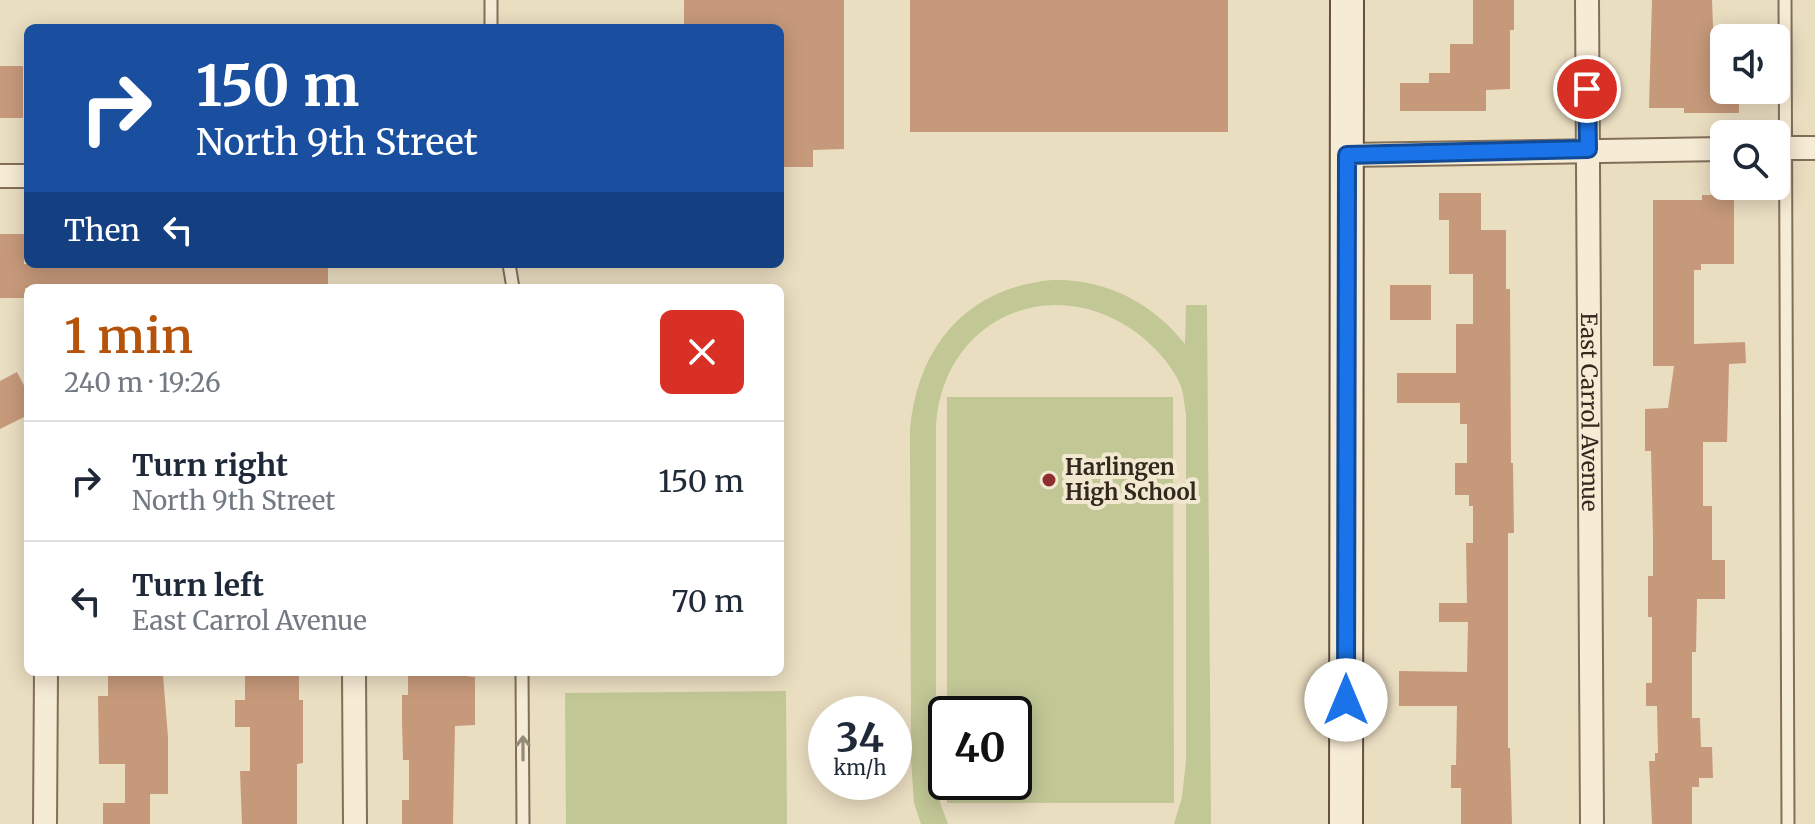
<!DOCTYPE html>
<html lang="en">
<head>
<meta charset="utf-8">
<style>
  :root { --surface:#fff; --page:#f2f2f3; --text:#1f2937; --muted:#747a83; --line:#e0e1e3; --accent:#b45309 }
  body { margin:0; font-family:Merriweather,serif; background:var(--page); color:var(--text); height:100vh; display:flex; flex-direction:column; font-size:30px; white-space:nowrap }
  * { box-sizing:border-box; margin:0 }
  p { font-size:26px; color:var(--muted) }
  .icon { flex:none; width:44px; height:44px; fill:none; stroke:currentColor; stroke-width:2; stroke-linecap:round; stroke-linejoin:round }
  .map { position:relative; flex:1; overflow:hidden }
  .details { position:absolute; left:24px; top:284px; width:760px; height:392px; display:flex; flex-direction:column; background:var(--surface); border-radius:12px; box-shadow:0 4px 20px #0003 }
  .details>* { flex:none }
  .hud { position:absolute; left:24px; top:24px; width:760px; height:244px; border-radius:12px; box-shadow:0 4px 20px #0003; background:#1a4fa0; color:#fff; overflow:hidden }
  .tools { position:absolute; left:1710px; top:24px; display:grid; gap:16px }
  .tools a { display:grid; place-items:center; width:80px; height:80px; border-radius:12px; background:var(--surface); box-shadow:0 4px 20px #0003; font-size:40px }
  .speed { position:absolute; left:808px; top:696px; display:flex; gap:16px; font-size:40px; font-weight:700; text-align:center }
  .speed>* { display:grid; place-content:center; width:104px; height:104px; border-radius:50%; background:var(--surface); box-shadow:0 4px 20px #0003; line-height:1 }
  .speed small { font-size:20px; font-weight:400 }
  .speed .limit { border:4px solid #111; border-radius:12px; background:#fff; color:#111 }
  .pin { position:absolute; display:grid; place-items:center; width:68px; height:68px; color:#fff; margin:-34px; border:4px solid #fff; border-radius:50%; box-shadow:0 2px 8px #0007 }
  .me { position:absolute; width:88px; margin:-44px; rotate:0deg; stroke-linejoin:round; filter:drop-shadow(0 0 6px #0008) }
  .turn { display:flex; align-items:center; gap:28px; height:168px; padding:0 40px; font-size:36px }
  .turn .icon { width:104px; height:104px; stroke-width:2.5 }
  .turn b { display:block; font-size:56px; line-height:68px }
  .then { display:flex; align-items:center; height:76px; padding:0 40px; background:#0003; gap:16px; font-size:30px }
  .round { display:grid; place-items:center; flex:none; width:84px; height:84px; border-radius:12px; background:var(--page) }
  .overview { display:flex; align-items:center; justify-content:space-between; height:136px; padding:0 40px }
  h1 { font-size:48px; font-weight:600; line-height:60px; color:var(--accent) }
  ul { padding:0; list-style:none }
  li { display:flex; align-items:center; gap:24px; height:120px; padding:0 40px; border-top:2px solid var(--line) }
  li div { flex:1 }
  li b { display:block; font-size:30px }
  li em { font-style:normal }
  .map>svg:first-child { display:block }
  .green { fill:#c2c796 }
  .building { fill:#c6997a }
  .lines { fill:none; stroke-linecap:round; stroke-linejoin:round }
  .lane-casing { stroke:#826f5a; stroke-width:15 }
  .street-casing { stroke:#826f5a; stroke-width:26 }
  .secondary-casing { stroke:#64513e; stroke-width:36 }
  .lane { stroke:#f6ebd4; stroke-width:11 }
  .street { stroke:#f6ebd4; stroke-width:22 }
  .secondary { stroke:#f6ebd4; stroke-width:32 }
  .oneway { stroke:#948a78 }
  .route-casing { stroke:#114b97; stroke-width:20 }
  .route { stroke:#1a73e8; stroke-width:14 }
  .poi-dot { fill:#8d2f30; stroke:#f2e8d0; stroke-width:3 }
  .labels { text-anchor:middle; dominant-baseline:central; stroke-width:8; stroke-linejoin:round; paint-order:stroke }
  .street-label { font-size:22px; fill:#33281d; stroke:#f2e8d0 }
  .poi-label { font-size:22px; font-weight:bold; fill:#33281d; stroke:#f2e8d0; text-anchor:start }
</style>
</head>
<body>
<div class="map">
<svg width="1815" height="824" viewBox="0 0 1815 824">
  <rect width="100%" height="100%" fill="#eadec1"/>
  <!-- green -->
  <g class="green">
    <path d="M1052 280C1105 278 1153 303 1185 344L1186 305H1207L1211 824H1174L1182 797 1186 761V414C1184 404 1184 393 1180 384 1171 364 1154 346 1137 333 1051 270 943 319 936 425V771L940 802 948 824H921L914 803 911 760 910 429C918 345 967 288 1052 280Z"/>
    <polygon points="947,397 1173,397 1174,803 947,803 947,782 1014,782 1014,714 947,714"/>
    <polygon points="786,691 787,824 566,824 565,693"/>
  </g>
  <!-- building -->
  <g class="building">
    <polygon points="684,0 844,0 844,149 813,150 813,167 780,167 780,28 684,28"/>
    <rect x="910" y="0" width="318" height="132"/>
    <polygon points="1473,0 1514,0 1514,30 1510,30 1510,89 1486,90 1486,111 1400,111 1400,83 1429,83 1429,73 1450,73 1450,44 1473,44"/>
    <polygon points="1652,0 1712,0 1715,79 1724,79 1724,90 1739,90 1739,113 1684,113 1684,108 1649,108"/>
    <rect x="0" y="66" width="23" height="52"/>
    <polygon points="1439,193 1481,193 1481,230 1506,230 1506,289 1510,289 1511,463 1513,463 1514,533 1508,533 1508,748 1510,748 1512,824 1461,824 1461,788 1451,788 1451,765 1456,765 1457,706 1399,706 1399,671 1467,672 1468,622 1439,622 1439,603 1467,603 1466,543 1473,543 1473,506 1469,506 1469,495 1455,495 1455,463 1467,463 1467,424 1460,424 1460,403 1397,403 1397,373 1456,373 1456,324 1473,324 1473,274 1449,274 1449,220 1439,220"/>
    <polygon points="1702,195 1734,195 1734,264 1701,264 1701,270 1694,270 1694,344 1745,342 1746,363 1729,364 1727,442 1703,442 1703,506 1712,506 1712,560 1725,560 1725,599 1697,599 1696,652 1692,652 1692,718 1700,718 1701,747 1712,747 1713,778 1699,778 1699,787 1692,787 1692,824 1652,824 1649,761 1655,761 1655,753 1658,753 1657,706 1646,706 1646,683 1652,683 1652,617 1648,617 1648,576 1653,576 1653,536 1651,451 1645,451 1645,409 1668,408 1674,366 1653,366 1653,200 1702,200"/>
    <polygon points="0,234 24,234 24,264 304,264 304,268 328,268 328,288 25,288 25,298 0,298"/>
    <rect x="1390" y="285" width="41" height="35"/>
    <polygon points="17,372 28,393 28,415 0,429 0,381"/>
    <polygon points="408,672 458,672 458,675 475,677 475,725 455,726 453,824 402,824 402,800 409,800 409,760 403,760 402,722 402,695 408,695"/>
    <polygon points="245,673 299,673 299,700 303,700 303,763 297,764 297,824 242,824 240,771 250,771 250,727 235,727 235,700 245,700"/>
    <polygon points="108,675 163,675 168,737 168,794 150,794 150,824 103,824 103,803 125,803 125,764 99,764 98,696 108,696"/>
  </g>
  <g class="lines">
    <defs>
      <g id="lane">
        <polyline points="491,0 491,28"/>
        <polyline points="1785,0 1788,824"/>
        <polyline points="509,264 513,288"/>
        <polyline points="522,672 523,824"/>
      </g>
      <g id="street">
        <path id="s1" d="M1587 0 1592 824"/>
        <polyline points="1776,148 1815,148"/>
        <polyline points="1347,155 1724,149"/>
        <polyline points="0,176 28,176"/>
        <polyline points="354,672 355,824"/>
        <polyline points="45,824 46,672"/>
      </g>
      <polyline id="secondary" points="1346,824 1347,0"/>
    </defs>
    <!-- lane casing -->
    <use href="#lane" class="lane-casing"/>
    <!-- street casing -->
    <use href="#street" class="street-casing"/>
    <!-- secondary casing -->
    <use href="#secondary" class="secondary-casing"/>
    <!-- lane -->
    <use href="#lane" class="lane"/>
    <!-- street -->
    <use href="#street" class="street"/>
    <!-- secondary -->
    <use href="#secondary" class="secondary"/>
  </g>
  <!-- one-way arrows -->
  <defs><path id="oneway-shaft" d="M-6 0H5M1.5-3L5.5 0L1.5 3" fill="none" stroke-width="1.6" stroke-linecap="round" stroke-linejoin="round" transform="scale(2)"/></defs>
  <use class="oneway" href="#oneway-shaft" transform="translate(523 748) rotate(-90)"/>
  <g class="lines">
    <defs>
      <polyline id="route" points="1346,700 1347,155 1588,149 1587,89"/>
    </defs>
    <!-- route casing -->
    <use href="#route" class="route-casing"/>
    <!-- route -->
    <use href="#route" class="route"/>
  </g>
  <!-- markers -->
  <circle class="poi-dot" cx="1049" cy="480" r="8"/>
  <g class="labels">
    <!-- street labels -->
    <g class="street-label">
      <text stroke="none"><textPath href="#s1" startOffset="412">East Carrol Avenue</textPath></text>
    </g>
    <!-- poi labels -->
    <g class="poi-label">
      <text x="1065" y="467">Harlingen<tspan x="1065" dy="25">High School</tspan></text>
    </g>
  </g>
</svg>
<div class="tools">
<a><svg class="icon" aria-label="sound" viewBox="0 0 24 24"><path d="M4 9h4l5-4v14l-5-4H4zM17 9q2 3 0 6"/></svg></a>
<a><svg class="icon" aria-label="search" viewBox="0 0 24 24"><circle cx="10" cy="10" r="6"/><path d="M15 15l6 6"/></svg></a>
</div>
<div class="speed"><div>34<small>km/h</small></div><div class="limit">40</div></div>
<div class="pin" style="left:1587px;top:89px;background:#d93025"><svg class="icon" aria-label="arrive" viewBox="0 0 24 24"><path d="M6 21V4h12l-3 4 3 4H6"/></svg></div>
<svg class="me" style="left:1346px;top:700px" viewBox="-20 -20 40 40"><circle r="19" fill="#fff"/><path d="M0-13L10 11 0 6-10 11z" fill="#1a73e8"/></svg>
<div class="hud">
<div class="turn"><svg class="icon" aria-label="right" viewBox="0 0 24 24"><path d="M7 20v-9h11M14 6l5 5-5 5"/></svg><div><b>150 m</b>North 9th Street</div></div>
<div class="then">Then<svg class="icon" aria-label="left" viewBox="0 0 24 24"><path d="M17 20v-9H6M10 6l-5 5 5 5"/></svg></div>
</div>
<section class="details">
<div class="overview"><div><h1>1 min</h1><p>240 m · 19:26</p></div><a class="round" style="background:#d93025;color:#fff"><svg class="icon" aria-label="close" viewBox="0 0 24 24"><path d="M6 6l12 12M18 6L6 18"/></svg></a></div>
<ul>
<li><svg class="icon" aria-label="right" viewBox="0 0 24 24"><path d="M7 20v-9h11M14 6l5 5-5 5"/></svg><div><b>Turn right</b><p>North 9th Street</p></div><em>150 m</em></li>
<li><svg class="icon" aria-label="left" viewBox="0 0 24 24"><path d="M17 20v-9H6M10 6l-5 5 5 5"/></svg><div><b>Turn left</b><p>East Carrol Avenue</p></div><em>70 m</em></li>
</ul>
</section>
</div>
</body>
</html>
